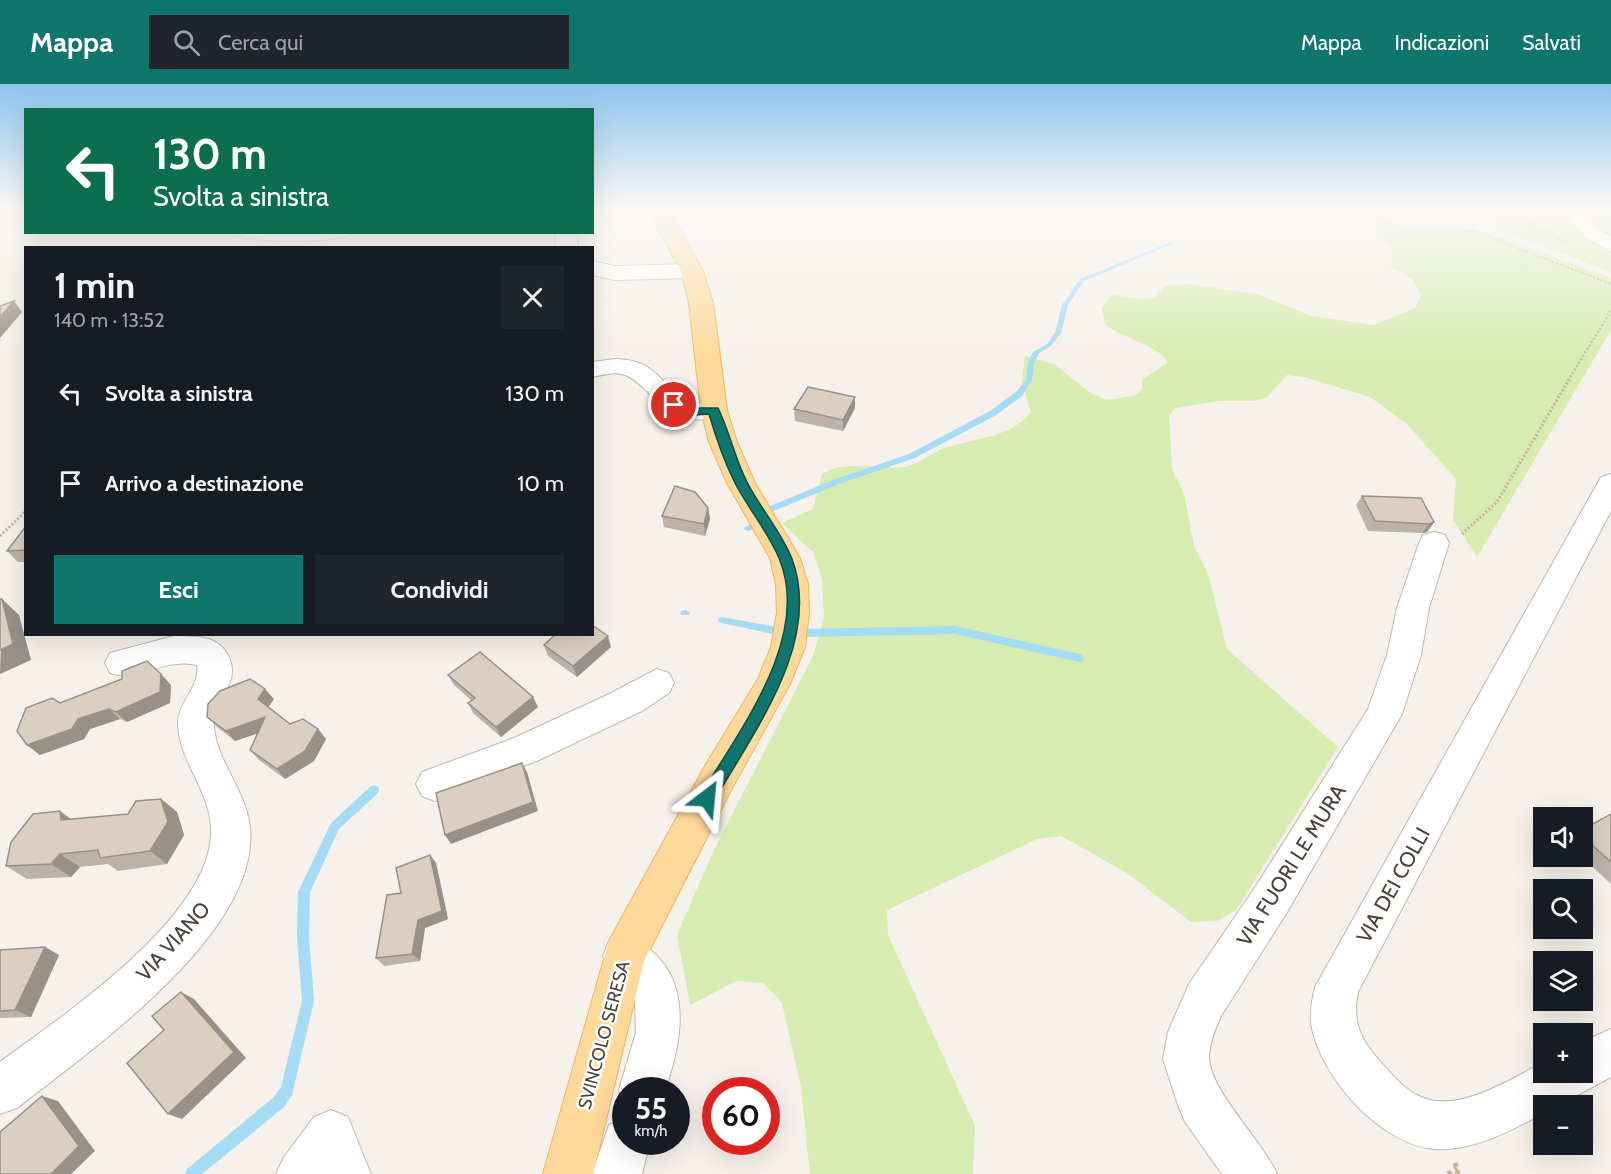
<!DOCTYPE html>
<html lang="it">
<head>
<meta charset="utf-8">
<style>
  :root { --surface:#171b24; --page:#20242c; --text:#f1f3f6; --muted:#9ea1a6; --accent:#0f766e }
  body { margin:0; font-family:Cabin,sans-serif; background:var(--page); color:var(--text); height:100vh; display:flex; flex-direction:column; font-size:22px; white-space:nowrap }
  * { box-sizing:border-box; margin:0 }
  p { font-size:20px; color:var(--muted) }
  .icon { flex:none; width:33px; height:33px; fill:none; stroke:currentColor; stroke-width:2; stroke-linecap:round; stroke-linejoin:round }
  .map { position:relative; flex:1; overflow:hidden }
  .sheet { position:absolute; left:24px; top:162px; width:570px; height:390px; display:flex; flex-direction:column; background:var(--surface); border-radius:0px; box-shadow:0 6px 24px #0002 }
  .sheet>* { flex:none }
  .top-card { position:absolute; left:24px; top:24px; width:570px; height:126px; border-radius:0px; box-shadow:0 6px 24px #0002; background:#0b6e4f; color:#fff; overflow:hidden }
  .fabs { position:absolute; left:1533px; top:723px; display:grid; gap:12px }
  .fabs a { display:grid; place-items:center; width:60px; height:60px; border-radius:0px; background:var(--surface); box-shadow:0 6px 24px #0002; font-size:30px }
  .speed { position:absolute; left:612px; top:993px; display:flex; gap:12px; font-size:30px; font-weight:700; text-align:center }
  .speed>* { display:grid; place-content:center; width:78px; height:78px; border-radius:50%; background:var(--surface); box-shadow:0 6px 24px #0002; line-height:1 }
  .speed small { font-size:15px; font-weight:400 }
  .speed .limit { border:9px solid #d22; background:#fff; color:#111 }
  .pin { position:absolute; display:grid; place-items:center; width:51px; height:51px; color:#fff; margin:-26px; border:3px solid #fff; border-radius:50%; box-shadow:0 2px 6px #0007 }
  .me { position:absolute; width:66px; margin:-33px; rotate:29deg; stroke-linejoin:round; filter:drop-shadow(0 0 4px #0008) }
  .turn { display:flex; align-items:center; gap:21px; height:126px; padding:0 30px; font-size:27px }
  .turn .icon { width:78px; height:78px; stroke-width:2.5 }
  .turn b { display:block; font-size:42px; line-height:51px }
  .round { display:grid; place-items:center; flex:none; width:63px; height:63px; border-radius:0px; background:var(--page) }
  .summary { display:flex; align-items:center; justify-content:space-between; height:102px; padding:0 30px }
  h1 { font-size:36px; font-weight:700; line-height:45px }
  .cta { display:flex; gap:12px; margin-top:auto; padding:12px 30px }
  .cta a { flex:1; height:69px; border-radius:0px; background:var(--accent); color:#fff; font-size:24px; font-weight:700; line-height:69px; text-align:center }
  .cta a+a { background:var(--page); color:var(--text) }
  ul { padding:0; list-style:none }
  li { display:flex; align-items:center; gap:18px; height:90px; padding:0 30px }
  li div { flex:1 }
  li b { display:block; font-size:22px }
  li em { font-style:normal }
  header { display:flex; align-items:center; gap:36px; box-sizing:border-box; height:84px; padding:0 30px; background:var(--accent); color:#fff }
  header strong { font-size:28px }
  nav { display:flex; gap:33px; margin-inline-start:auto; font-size:21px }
  .search { width:420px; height:54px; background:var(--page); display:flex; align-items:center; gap:15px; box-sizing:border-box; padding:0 21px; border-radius:0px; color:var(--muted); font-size:22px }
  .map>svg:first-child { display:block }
  .green { fill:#d7ecb1 }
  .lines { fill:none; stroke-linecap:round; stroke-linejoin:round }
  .stream { fill:#a4dbf5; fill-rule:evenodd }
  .minor-casing { stroke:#c2b8ac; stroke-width:2 }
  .major-casing { stroke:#ecb662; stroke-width:2 }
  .path-far2 { stroke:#c5b39c; stroke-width:2; stroke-dasharray:2 2; stroke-linecap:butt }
  .path-far1 { stroke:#c5b39c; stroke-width:3; stroke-dasharray:2 2; stroke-linecap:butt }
  .path { stroke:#c5b39c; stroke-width:5; stroke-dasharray:4 4; stroke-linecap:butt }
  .minor { fill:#fff; fill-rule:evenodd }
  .major { fill:#ffd99a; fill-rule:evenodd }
  .wall { fill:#bcb2a7 }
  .shaded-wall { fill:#999188 }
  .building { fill:#dbcfc2; stroke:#999188; stroke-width:1.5 }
  .route { fill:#0f766e; stroke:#0a4d48; stroke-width:1.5 }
  .labels { text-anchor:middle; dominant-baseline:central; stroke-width:5; stroke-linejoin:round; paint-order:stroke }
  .street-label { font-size:18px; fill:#4b4137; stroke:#fff }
  .near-street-label { font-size:21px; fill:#4b4137; stroke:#fff }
</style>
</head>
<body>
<header>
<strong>Mappa</strong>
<div class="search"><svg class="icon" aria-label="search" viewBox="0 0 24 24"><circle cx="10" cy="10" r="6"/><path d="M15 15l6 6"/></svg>Cerca qui</div>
<nav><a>Mappa</a><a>Indicazioni</a><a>Salvati</a></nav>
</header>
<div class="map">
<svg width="1611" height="1090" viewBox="0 0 1611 1090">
  <rect width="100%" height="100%" fill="#f6f1ea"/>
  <!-- green -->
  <g class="green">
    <polygon points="1493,124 1556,124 1580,150 1611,171 1611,188 1495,144"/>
    <polygon points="1585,124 1611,124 1611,152 1590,134"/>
    <path d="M1381 132 1418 145 1480 146 1611 194V246L1477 473 1453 436 1456 395 1407 340 1370 313 1304 293 1287 291 1267 313 1253 317H1219L1175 324 1169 332 1172 385 1184 409 1194 462 1208 489 1227 565 1338 663 1236 826 1217 837 1191 838 1127 789 1061 752 1037 755 887 826 888 851 975 1042 973 1090H810L801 1003 782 919 763 899 736 897 690 921 677 851 714 766 813 572 824 532 822 495 813 468 782 439 813 425 822 390C846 375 876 386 903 383 917 382 931 369 944 364 972 355 1013 353 1031 328L1022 299 1025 272 1054 280 1092 310 1106 316 1134 312 1142 306V296L1168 278C1156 260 1123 254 1105 241L1102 224 1112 211 1141 215 1153 214 1165 202 1190 200 1260 211 1311 232 1373 241 1415 224 1421 211 1413 196 1391 183 1393 165 1370 134Z"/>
  </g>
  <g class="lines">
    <!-- stream -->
    <g class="stream">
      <polygon points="1170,158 1175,159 1084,197 1068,221 1061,249 1051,262 1039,269 1034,279 1032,296 1022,312 996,331 915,374 839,400 769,429 763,429 762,427 763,425 833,396 909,370 990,327 1016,308 1026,296 1028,279 1033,268 1047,260 1055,249 1062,221 1080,195"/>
      <path d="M750 440 754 443C752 447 749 447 745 446L744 444Z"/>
      <polygon points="686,526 690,529 689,531 681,531 680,529 681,527"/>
      <polygon points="722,533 782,544 785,546 787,548 785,550 782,552 722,539 719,538 718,536 719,534"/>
      <polygon points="955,542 1079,570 1082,571 1084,574 1082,577 1079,578 955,550 801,553 798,551 796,549 798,547 801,545"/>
      <polygon points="374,701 378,703 379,706 378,709 339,745 310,808 309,854 314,917 292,1011 284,1023 202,1090 185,1090 187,1085 274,1013 281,1003 302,917 297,854 298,808 331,739 370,703"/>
    </g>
    <defs>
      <g id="minor">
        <polygon points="0,124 26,124 26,134 0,132"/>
        <polygon points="1560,124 1581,124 1600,146 1611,152 1611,168 1586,154"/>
        <path d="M234 148H353C345 160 242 160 234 148Z"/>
        <polygon points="555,148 576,148 578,164 556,164"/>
        <polygon points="592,177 615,182 692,180 700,182 703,187 700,192 692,194 615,196 592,191"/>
        <path d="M615 275C658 276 657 299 686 316 697 322 712 317 723 320L727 326 723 332C688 341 672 333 648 308 641 302 634 294 625 291 615 287 603 291 592 293V278Z"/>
        <path d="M1611 390V427L1358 908C1352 936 1360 955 1378 975 1391 989 1402 1004 1419 1012 1456 1031 1511 995 1544 978V988H1582V958L1611 945V993L1557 1022H1544V1029C1512 1046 1474 1067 1436 1065 1381 1062 1319 992 1311 939 1310 927 1312 915 1315 903L1597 400 1601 393Z"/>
        <path d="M1434 448 1445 451 1449 459 1429 524 1421 571 1402 630 1286 830 1221 932C1215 945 1210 958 1209 972 1208 1005 1263 1057 1277 1090H1222L1185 1038 1178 1021 1163 975 1168 948 1189 900 1256 802 1368 625 1387 571 1397 524 1419 459 1423 451Z"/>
        <path d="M174 552C196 553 218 550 229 573 232 580 233 587 231 595 226 609 215 621 214 637 213 674 247 706 250 744 260 849 91 966 17 1024L0 1030V978C63 931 215 831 211 744 210 707 179 677 178 640 177 619 201 602 197 581 166 573 138 598 110 589L105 579 110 569Z"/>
        <polygon points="657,585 669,589 674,599 669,609 642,627 539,676 435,717 422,712 416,700 422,688 514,654 607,611"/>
        <path d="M624 851C694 879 686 947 665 1006H626V1023L619 1006 636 948 635 918 628 903 609 887 603 872 609 857Z"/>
        <polygon points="331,1026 348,1033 371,1090 276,1090 284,1073 314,1033"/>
        <polygon points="626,1034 626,1058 650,1058 642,1090 592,1090 609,1041"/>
      </g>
      <polygon id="major" points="648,124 668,124 703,187 713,219 727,326 737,358 755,399 800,474 808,500 809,529 805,563 790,600 731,706 644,877 593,1090 543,1090 609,857 705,682 758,595 771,563 777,529 776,500 770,474 727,399 709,358 701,326 689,219 681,187"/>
    </defs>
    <!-- minor casing -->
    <use href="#minor" class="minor-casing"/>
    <!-- major casing -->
    <use href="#major" class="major-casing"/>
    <!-- path-far2 -->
    <g class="path-far2">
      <polyline points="1470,124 1473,147 1611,200"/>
      <polyline points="1516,124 1540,145 1570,160"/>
      <polyline points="1570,293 1611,227"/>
    </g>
    <!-- path-far1 -->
    <g class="path-far1">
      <polyline points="1462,450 1497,418 1571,292"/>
      <polyline points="0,452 26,427"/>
    </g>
    <!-- path -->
    <g class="path">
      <polyline points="1455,1079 1458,1090"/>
      <polyline points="1448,1090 1457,1084"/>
    </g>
    <!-- minor -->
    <use href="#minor" class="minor"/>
    <!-- major -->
    <use href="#major" class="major"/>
  </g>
  <!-- wall -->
  <g class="wall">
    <polygon points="855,324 843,347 795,337 794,325"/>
    <polygon points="1362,412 1434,438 1427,448 1422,449 1368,447 1356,421"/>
    <polygon points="708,424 710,435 705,452 664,443 662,432"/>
    <polygon points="26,442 26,478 18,478 7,467"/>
    <polygon points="544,561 611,563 577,593 548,572"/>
    <polygon points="448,591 538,623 501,653 473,629 468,619 471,616 454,601"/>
    <polygon points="171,601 170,619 127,638 120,635 90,645 84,655 40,671 27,661 60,619"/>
    <polygon points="274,615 268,623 290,640 318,645 326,655 314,677 285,695 259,676 250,666 258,649 235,657 217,643 207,633"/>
    <polygon points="161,715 177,728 184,751 167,780 118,787 108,780 80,783 71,793 27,795 6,782 72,735 128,730"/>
    <polygon points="1611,730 1611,800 1581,772 1582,772 1582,746"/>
    <polygon points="430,771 436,779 448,835 425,844 420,877 384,882 376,874 401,809"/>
    <polygon points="0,866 59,871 31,933 0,934"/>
  </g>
  <!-- shaded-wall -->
  <g class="shaded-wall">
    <polygon points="14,217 22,228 0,254 0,233"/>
    <polygon points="855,313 855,324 843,347 843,336"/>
    <polygon points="708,424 710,435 705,452 704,440"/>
    <polygon points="1434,438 1427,448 1422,449 1429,440"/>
    <polygon points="2,515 19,531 31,576 0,590"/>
    <polygon points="608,552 611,563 577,593 573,582"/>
    <polygon points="161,590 171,601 170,619 127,638 116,628"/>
    <polygon points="265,605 274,615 266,626 258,615"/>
    <polygon points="533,613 538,623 501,653 496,643"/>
    <polygon points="109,625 120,635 90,645 84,655 40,671 27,661 78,635"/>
    <polygon points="265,633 274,644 235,657 226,647"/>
    <polygon points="318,645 326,655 314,677 285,695 277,685"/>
    <polygon points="522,679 527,688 538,727 451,760 445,751"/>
    <polygon points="161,715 177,728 184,751 167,780 150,767"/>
    <polygon points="60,727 79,741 61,736"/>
    <polygon points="60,770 80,783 71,793 51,780"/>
    <polygon points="430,771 436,779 448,835 425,844 420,877 412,870"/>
    <polygon points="45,863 59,871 31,933 15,926"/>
    <polygon points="181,908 194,915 246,974 182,1035 168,1030"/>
    <polygon points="42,1012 58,1017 95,1067 71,1090 51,1090"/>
  </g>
  <!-- building -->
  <g class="building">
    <polygon points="14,217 0,233 0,222"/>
    <polygon points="808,303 855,313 843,336 794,325"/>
    <polygon points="675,402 695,408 708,424 704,440 662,432"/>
    <polygon points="1362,412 1421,414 1434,438 1429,440 1375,437"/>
    <polygon points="26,442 26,466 7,467"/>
    <polygon points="0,515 2,515 13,560 0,566"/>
    <polygon points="592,541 608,552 573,582 544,561 556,550 592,550"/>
    <polygon points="480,568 533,613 496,643 468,619 475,614 448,591"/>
    <polygon points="147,577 161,590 160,608 116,628 109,625 78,635 72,645 27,661 17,647 26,624 52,614 60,619 122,595 122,587"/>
    <polygon points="250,595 265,605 258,615 290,640 303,635 318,645 305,667 277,685 250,666 265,633 226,647 207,633 208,620 220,607"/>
    <polygon points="522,679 533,718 445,751 436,709"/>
    <polygon points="161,715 168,738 150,767 100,774 98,766 60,770 51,780 6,782 11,758 33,730 60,727 61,736 128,730 136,717"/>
    <polygon points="1611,730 1611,778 1582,752 1582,746"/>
    <polygon points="430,771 442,827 418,836 412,870 376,874 387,811 401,809 396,784"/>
    <polygon points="45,863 15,926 0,927 0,866"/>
    <polygon points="181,908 234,968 168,1030 127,979 164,946 152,932"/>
    <polygon points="42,1012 79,1062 51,1090 0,1090 0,1048"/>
  </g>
  <!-- sky -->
  <linearGradient id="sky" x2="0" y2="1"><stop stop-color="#8dc4ed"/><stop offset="0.45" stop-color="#fbf9f6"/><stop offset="1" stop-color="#fbf9f6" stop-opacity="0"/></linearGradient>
  <rect width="1611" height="277" fill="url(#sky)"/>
  <!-- route -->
  <path class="route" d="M674 317 695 324H718C730 348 735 376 748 400 761 425 782 449 792 475 823 559 752 649 713 719L707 721 702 719 700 714 702 709C740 645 812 553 779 474 768 448 748 424 735 399 724 377 716 354 709 330L694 331 670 323 668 321Z"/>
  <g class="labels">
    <!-- street labels -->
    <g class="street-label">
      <text transform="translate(604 951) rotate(-75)">SVINCOLO SERESA</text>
    </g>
    <!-- near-street labels -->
    <g class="near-street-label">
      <text transform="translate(1291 781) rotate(-58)">VIA FUORI LE MURA</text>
      <text transform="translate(1393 801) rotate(-61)">VIA DEI COLLI</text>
      <text transform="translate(173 857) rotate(-48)">VIA VIANO</text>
    </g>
  </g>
</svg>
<div class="fabs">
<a><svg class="icon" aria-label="sound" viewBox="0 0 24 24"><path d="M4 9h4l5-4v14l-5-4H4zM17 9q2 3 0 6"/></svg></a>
<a><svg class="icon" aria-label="search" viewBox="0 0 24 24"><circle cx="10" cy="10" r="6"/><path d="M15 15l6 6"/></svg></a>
<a><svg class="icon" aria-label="layers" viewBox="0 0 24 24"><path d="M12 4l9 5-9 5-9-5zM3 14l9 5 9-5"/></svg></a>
<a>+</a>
<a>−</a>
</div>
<div class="speed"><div>55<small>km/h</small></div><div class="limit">60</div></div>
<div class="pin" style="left:674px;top:321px;background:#d93025"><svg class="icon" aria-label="arrive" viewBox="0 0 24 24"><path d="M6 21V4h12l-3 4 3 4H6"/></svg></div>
<svg class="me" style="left:707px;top:714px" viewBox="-20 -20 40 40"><path d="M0-17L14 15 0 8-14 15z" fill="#0f766e" stroke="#fff" stroke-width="4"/></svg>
<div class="top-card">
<div class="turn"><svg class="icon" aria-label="left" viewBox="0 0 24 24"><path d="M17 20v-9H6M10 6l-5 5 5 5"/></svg><div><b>130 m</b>Svolta a sinistra</div></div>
</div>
<section class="sheet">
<div class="summary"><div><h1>1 min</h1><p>140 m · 13:52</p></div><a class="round"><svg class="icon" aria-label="close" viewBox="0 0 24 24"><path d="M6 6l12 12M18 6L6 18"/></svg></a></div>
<ul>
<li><svg class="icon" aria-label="left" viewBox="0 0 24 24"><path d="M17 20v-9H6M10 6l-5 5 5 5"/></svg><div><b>Svolta a sinistra</b></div><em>130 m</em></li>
<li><svg class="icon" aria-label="arrive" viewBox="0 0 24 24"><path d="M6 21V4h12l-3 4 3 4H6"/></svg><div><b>Arrivo a destinazione</b></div><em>10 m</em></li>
</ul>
<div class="cta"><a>Esci</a><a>Condividi</a></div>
</section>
</div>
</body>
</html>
